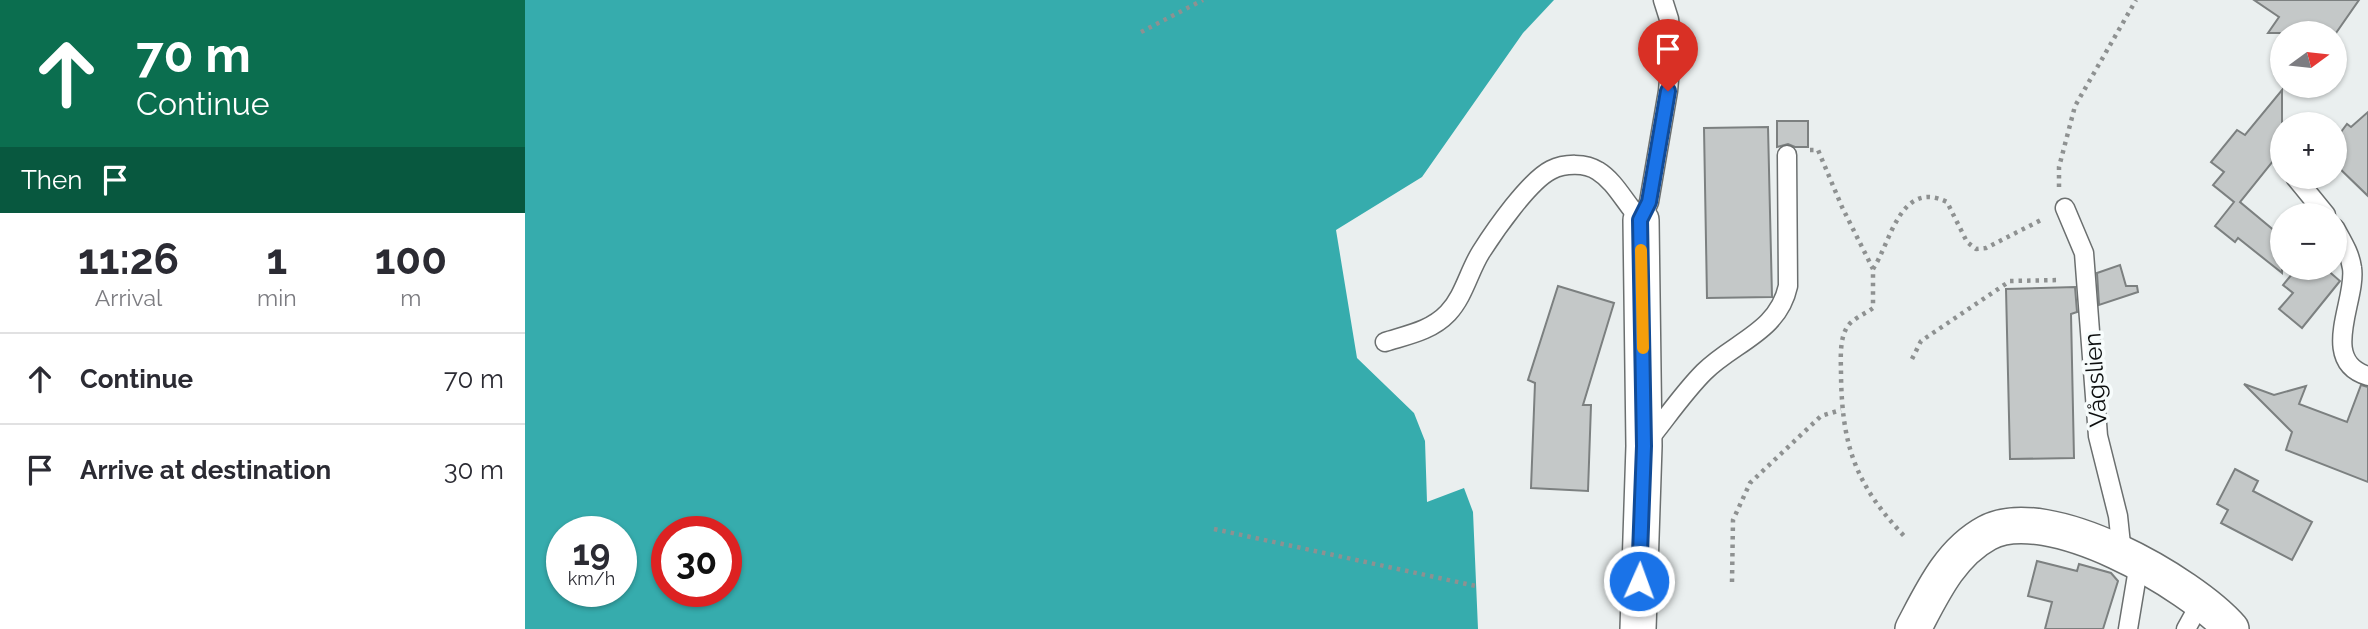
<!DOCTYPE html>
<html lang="en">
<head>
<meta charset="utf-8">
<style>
  :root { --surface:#fff; --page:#f7f7f7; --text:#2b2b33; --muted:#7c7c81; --line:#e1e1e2 }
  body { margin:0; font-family:Raleway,sans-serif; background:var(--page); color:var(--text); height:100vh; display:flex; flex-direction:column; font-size:26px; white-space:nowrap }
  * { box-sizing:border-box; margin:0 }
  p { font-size:23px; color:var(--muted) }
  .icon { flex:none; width:38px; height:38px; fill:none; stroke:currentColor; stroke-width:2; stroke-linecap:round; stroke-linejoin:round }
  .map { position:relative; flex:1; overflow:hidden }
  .drawer { display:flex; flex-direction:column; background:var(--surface); width:525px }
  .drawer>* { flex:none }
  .banner { background:#0b6e4f; color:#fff; overflow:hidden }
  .needle { width:46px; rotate:75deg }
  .fabs { position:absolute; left:1745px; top:21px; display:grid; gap:14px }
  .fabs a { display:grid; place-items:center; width:77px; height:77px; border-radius:50%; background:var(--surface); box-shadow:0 2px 5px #0004; font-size:35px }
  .speed { position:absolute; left:21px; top:516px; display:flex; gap:14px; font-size:35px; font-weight:700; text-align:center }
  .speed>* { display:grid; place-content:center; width:91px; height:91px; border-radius:50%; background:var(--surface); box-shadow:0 2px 5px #0004; line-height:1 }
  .speed small { font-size:18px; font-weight:400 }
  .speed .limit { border:10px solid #d22; background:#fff; color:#111 }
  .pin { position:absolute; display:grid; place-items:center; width:60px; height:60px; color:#fff; margin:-72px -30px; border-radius:50% 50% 50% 0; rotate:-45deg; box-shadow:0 0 7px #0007 }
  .pin .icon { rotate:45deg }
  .me { position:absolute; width:77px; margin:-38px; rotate:2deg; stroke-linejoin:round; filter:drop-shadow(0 0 5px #0008) }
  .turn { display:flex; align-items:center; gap:24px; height:147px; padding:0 21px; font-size:32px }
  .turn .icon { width:91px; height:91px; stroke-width:2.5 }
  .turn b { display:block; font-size:49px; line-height:60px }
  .then { display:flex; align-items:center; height:66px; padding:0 21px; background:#0003; gap:14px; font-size:26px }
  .eta { display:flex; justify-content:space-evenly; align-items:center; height:119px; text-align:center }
  .eta b { font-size:42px; font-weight:700; line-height:49px }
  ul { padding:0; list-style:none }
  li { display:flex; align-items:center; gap:21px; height:91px; padding:0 21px; border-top:2px solid var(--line) }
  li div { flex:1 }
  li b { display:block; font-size:26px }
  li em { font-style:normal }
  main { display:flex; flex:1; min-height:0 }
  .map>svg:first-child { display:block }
  .water { fill:#36acad; fill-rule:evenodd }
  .building { fill:#c4c8c8; stroke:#7c8080; stroke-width:2 }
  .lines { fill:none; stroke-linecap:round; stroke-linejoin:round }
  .lane-casing { stroke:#6b6f6f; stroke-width:21 }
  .street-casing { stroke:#6b6f6f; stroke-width:38 }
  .path { stroke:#8e9191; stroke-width:4.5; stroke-dasharray:3.5 5; stroke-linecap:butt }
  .lane { stroke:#fff; stroke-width:18 }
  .street { stroke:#fff; stroke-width:35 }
  .route-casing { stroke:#114b97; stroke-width:18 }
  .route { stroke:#1a73e8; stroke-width:12 }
  .slow { stroke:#f59e0b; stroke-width:12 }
  .labels { text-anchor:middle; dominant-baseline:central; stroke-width:7; stroke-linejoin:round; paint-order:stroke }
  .street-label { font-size:24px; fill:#0c0e0e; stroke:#f7fcfc }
</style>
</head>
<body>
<main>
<section class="drawer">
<div class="banner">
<div class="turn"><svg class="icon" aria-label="ahead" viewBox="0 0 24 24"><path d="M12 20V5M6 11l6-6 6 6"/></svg><div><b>70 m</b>Continue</div></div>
<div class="then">Then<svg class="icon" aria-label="arrive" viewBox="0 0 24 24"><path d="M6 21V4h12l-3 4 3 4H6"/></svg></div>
</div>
<div class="eta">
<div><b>11:26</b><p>Arrival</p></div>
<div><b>1</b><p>min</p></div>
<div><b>100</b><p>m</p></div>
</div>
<ul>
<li><svg class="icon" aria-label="ahead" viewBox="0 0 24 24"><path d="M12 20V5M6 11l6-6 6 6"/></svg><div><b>Continue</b></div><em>70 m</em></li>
<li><svg class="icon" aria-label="arrive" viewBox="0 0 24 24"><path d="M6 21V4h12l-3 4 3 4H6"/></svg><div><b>Arrive at destination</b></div><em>30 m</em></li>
</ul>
</section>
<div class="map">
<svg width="1843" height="629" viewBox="0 0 1843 629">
  <rect width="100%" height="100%" fill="#eaefef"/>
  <!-- water -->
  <path class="water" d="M0 0H1029L998 33 897 177 811 230 832 358 889 413 900 441 902 502 939 488 948 512 953 629H0ZM37 532H96V592H37ZM142 532H201V592H142Z"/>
  <!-- building -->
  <g class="building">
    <polygon points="1729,0 1834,0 1811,33 1743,33 1754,17"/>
    <polygon points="1757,90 1757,150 1715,202 1757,237 1757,273 1713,238 1710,242 1690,226 1709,202 1688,185 1699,172 1686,162 1712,130 1720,135"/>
    <polygon points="1843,112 1843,196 1810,164 1810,140 1822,124 1826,127"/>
    <polygon points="1252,121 1283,121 1283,147 1270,147 1263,144 1252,147"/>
    <polygon points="1243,127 1247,297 1182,298 1179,128"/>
    <polygon points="1595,265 1601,286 1612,286 1613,292 1574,305 1572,273"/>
    <polygon points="1772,268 1800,268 1815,281 1777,328 1754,309 1768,293 1758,285"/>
    <polygon points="1033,286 1089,303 1058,405 1066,405 1063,491 1006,488 1010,383 1003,380"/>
    <polygon points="1550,287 1552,312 1546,314 1549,458 1485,459 1481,289"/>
    <polygon points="1719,384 1749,395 1781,386 1774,404 1822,422 1836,385 1843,387 1843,482 1761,450 1767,432"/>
    <polygon points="1710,469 1733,481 1728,491 1787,522 1767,560 1696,523 1703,510 1692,504"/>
    <polygon points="1512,561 1552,571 1554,564 1586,573 1593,581 1578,629 1520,629 1527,602 1503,596"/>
  </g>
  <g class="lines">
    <defs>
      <g id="lane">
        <polyline points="1770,177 1801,215"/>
        <polyline points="1540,208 1559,253 1573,436 1593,516 1597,554"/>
        <path d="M1810 228C1817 241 1825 253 1827 268 1832 300 1793 361 1843 376"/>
        <path d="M860 342C882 335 906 331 923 313 939 296 944 271 956 252 970 230 1004 181 1026 170 1040 163 1061 163 1073 171 1091 182 1101 205 1116 220L1124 202 1143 91 1147 46 1144 19 1138 0"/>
        <path d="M1121 443C1140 420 1158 393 1179 372 1209 342 1253 332 1263 286L1262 155"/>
        <polyline points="1603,629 1614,563"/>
        <polyline points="1661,629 1677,600"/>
      </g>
      <g id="street">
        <polyline points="1113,629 1119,446 1116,220"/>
        <path d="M1388 629C1407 593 1425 553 1462 533 1522 500 1666 583 1706 629"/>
      </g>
    </defs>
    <!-- lane casing -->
    <use href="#lane" class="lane-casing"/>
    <!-- street casing -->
    <use href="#street" class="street-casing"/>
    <!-- path -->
    <g class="path">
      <polyline points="616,32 678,0"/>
      <path d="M1285 150H1293L1317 207 1348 269V308C1340 314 1327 319 1322 327 1314 341 1316 359 1316 375 1317 447 1331 486 1382 539"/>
      <polyline points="1534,187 1534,167 1550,106 1611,0"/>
      <path d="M1348 269C1366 242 1375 179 1422 202L1442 242 1451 249 1461 248 1518 219"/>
      <polyline points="1387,359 1396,341 1485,281 1536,280"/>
      <polyline points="689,529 951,586"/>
      <polyline points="1207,582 1208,520 1225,483 1296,416 1316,410"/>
    </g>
    <!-- lane -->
    <use href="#lane" class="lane"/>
    <!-- street -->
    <use href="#street" class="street"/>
  </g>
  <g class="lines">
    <defs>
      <polyline id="route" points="1114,581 1119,446 1115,220 1124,202 1143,91"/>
    </defs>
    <!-- route casing -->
    <use href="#route" class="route-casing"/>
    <!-- route -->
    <use href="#route" class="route"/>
    <!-- slow -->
    <polyline class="slow" points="1116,250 1118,348"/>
  </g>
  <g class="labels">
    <!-- street labels -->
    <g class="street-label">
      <text transform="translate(1570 380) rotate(-94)">Vågslien</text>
    </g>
  </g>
</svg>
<div class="fabs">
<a><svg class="needle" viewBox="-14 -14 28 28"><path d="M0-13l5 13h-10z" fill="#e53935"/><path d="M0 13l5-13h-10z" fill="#7c7c81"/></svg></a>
<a>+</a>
<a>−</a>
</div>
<div class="speed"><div>19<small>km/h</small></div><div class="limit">30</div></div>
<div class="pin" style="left:1143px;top:91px;background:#d93025"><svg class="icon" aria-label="arrive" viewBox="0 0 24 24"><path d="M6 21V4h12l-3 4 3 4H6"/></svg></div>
<svg class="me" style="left:1114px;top:581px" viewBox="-20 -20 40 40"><circle r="17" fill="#1a73e8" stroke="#fff" stroke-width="3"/><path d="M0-11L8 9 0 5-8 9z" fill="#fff"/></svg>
</div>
</main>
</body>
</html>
